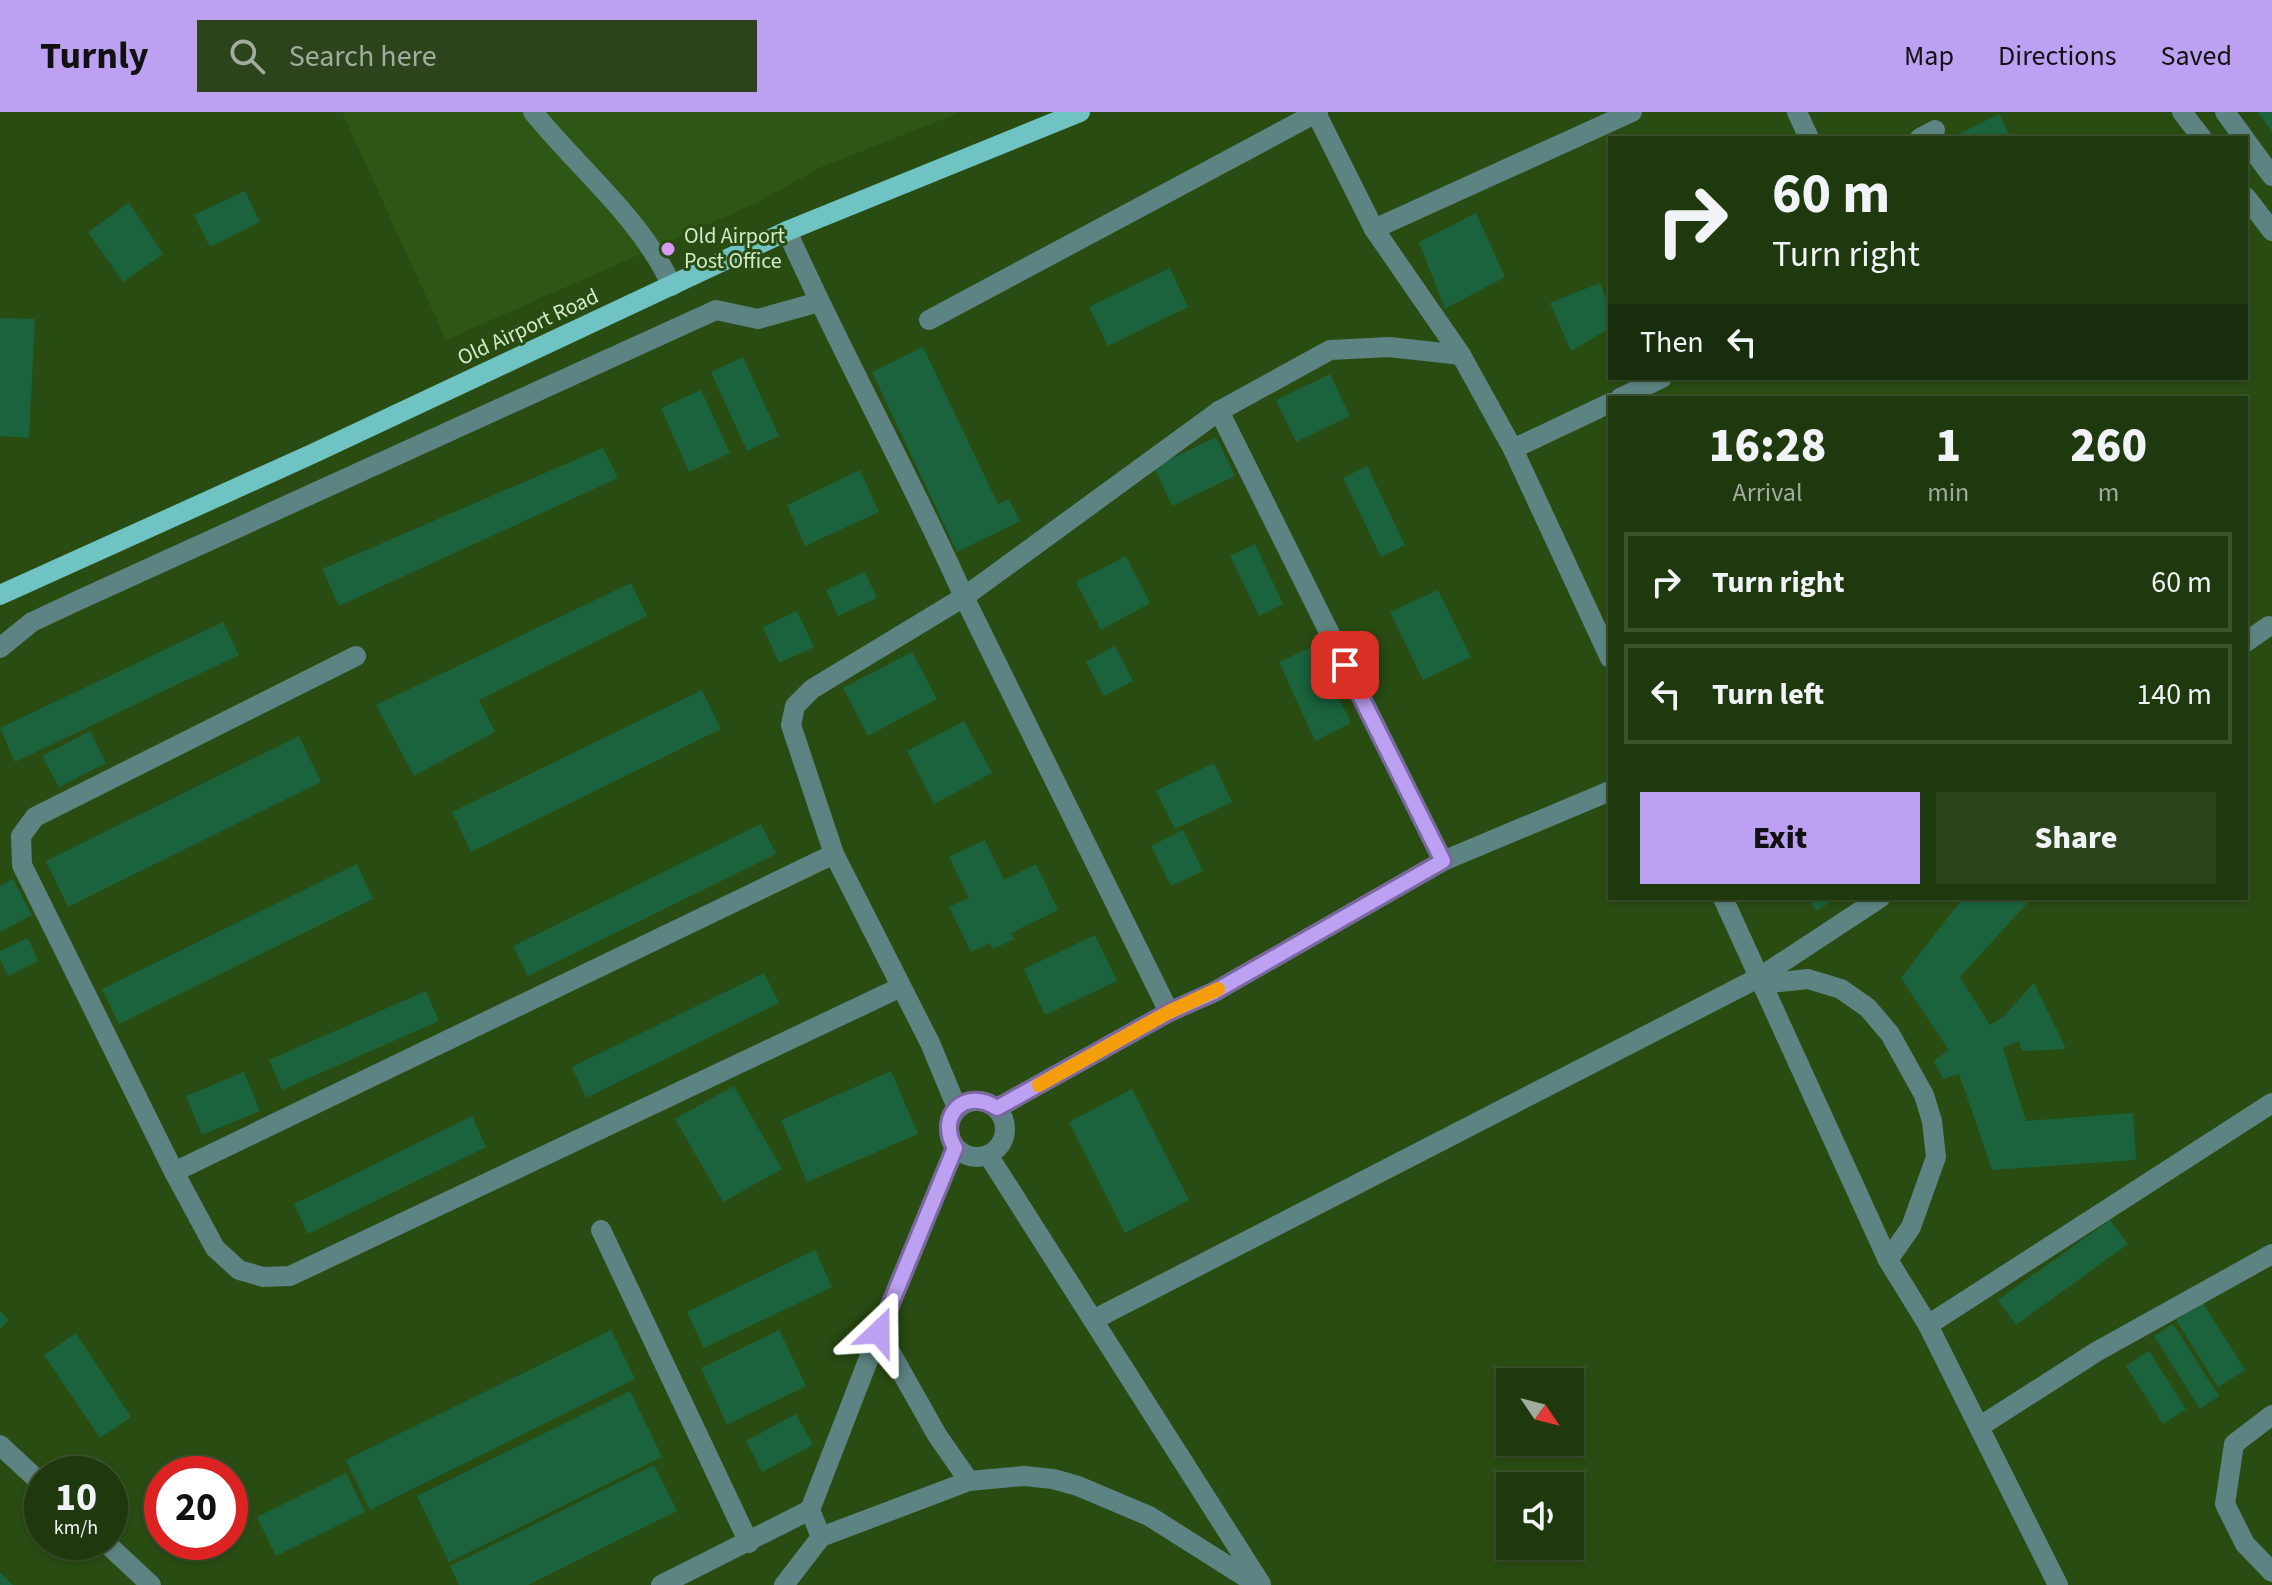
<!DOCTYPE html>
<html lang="en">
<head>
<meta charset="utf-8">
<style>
  :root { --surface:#1f390e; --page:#2c441c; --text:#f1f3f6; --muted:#a1ac9e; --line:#3c532e; --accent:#bca0f2 }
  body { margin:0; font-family:"Source Sans 3",sans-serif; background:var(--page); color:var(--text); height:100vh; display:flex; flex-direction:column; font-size:30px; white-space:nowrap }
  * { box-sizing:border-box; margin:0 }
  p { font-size:26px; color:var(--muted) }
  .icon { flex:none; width:44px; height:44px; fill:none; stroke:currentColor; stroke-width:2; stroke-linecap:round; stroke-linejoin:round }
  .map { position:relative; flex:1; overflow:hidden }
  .details { position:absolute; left:1608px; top:284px; width:640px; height:504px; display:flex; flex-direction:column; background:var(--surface); border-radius:0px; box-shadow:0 2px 6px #0004,0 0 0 2px var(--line) }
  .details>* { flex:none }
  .guide { position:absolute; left:1608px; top:24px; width:640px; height:244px; border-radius:0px; box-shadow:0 2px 6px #0004,0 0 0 2px var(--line); background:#1f390e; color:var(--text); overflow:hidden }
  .needle { width:52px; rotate:125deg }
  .fabs { position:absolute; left:1496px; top:1256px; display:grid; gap:16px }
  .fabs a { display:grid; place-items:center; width:88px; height:88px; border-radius:0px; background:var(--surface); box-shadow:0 2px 6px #0004,0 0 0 2px var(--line); font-size:40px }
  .speed { position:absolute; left:24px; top:1344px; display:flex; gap:16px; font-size:40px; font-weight:700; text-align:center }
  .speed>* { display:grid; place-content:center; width:104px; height:104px; border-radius:50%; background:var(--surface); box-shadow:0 2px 6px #0004,0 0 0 2px var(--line); line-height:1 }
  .speed small { font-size:20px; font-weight:400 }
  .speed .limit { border:12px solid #d22; background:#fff; color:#111 }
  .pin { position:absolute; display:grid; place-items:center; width:68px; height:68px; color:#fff; margin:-34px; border-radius:16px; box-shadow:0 4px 12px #0006 }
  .me { position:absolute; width:88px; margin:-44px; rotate:23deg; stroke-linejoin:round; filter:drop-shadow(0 0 6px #0008) }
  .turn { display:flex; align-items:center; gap:28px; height:168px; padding:0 32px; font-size:36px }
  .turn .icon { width:104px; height:104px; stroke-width:2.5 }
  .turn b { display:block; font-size:56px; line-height:68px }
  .then { display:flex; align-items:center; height:76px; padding:0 32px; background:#0003; gap:16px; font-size:30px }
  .eta { display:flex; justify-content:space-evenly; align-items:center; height:136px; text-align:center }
  .eta b { font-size:48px; font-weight:800; line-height:56px }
  .cta { display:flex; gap:16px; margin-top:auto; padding:16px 32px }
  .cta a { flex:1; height:92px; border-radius:0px; background:var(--accent); color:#111; font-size:32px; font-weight:800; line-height:92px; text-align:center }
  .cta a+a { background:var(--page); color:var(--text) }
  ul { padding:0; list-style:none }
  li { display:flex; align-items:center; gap:24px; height:100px; margin:0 16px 12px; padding:0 16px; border:4px solid var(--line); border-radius:0px }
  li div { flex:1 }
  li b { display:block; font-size:30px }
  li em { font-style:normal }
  header { display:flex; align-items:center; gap:48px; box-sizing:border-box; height:112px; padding:0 40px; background:var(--accent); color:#111 }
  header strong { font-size:38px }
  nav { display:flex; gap:44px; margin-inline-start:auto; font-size:28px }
  .search { width:560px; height:72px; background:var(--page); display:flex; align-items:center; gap:20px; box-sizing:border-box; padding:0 28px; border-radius:0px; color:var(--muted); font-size:30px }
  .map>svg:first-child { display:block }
  .built { fill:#2e5614 }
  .building { fill:#1a633d }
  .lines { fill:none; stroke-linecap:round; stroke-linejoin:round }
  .minor { stroke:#5d8383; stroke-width:20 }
  .major { stroke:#70c3c3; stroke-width:20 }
  .route-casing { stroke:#7a689d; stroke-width:20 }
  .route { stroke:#bca0f2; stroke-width:14 }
  .slow { stroke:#f59e0b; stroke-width:14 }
  .poi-dot { fill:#db99f6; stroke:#294c12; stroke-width:3 }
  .labels { text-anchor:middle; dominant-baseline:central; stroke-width:6; stroke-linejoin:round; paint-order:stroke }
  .poi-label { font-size:22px; fill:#d4eaca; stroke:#294c12; text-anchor:start }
  .street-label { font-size:22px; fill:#d4eaca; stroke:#294c12 }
</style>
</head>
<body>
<header>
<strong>Turnly</strong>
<div class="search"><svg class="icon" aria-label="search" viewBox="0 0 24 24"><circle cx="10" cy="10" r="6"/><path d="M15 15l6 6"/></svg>Search here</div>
<nav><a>Map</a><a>Directions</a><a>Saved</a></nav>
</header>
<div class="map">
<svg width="2272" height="1473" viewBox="0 0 2272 1473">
  <rect width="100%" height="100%" fill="#294c12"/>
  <!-- built -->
  <polygon class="built" points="342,0 961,0 817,57 759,90 446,228"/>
  <!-- building -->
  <g class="building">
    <polygon points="2258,0 2272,0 2272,20"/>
    <polygon points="1999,2 2011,26 1951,26"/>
    <polygon points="245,79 260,110 210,135 194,103"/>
    <polygon points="129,91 163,142 123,170 88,120"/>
    <polygon points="1476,101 1505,165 1445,197 1419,130"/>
    <polygon points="1170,156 1188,195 1108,234 1089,195"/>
    <polygon points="1600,171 1610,199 1610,216 1571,239 1550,191"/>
    <polygon points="0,206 35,207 29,326 0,324"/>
    <polygon points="923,235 998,392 1009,387 1020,409 957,440 872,260"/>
    <polygon points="743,245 779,324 747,339 711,260"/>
    <polygon points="1330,262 1350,304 1296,330 1276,288"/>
    <polygon points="701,278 730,341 689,360 661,296"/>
    <polygon points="1216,325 1235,364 1172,394 1154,355"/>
    <polygon points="603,336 618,366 339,494 322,457"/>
    <polygon points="1367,354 1405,433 1381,445 1343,366"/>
    <polygon points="860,358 879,400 805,434 787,393"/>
    <polygon points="1255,432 1283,492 1259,504 1230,444"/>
    <polygon points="1126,444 1150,491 1101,518 1076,470"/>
    <polygon points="865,460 877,486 838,504 826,478"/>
    <polygon points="631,471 647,504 479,588 495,620 414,664 376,593"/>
    <polygon points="1438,478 1471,545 1423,568 1390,500"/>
    <polygon points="797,499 814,535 779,551 763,515"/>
    <polygon points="223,510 239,543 15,650 0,616"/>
    <polygon points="1115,534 1133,569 1104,584 1086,550"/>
    <polygon points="1314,534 1351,611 1315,629 1279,550"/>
    <polygon points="912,540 937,587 868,624 843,576"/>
    <polygon points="702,578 721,617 471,740 452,700"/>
    <polygon points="964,609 992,661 934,692 907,639"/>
    <polygon points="90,619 106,651 59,675 42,644"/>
    <polygon points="299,624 321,670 68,795 46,749"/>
    <polygon points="1214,651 1232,690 1175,717 1156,679"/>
    <polygon points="761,712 776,742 528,864 513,834"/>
    <polygon points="1183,718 1203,759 1171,774 1151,734"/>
    <polygon points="985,728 1004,768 1036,752 1058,798 1011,821 1014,827 993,837 990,831 971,840 949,795 969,786 949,745"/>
    <polygon points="357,752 373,787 119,912 102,877"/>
    <polygon points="13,767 32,803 0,820 0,774"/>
    <polygon points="1808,786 1837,786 1816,799"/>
    <polygon points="1963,786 2032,786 1960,865 1990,913 2003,905 2034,871 2066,937 2022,939 2019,929 2003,936 2026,1009 2133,1001 2136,1048 1992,1058 1959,962 1943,967 1934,949 1949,938 1901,866"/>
    <polygon points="1095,823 1117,869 1045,903 1024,857"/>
    <polygon points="28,826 38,849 8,864 0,847 0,839"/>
    <polygon points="764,861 779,891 586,986 572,955"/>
    <polygon points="426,879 439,909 282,978 269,948"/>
    <polygon points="891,959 918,1022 807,1070 781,1008"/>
    <polygon points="244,960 260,999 202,1023 186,984"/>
    <polygon points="734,974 782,1057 723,1090 675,1007"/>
    <polygon points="1132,977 1189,1088 1125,1121 1069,1010"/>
    <polygon points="472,1004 486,1035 308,1122 294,1092"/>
    <polygon points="2110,1108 2128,1132 2016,1213 1998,1188"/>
    <polygon points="815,1138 832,1175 704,1236 687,1200"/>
    <polygon points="2203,1191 2245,1258 2218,1275 2176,1208"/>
    <polygon points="0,1199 9,1208 0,1217"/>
    <polygon points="2173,1212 2219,1284 2200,1297 2154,1224"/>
    <polygon points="611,1218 635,1267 370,1398 346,1348"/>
    <polygon points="779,1218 806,1274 727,1313 701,1256"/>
    <polygon points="76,1221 131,1305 100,1326 44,1243"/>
    <polygon points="2149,1239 2186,1297 2163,1312 2126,1254"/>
    <polygon points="630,1279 662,1345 449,1450 417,1384"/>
    <polygon points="796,1302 813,1333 762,1360 746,1329"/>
    <polygon points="654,1353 677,1399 528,1473 459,1473 450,1454"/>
    <polygon points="346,1361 365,1400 276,1444 257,1405"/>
    <polygon points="0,1460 13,1473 0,1473"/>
  </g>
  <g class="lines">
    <!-- minor -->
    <g class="minor">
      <path d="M533 0C580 58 641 106 672 174"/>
      <polyline points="1318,0 1316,1 1374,117 1461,243"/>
      <polyline points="1797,0 1809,26"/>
      <polyline points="2182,0 2202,26"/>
      <polyline points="2225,0 2244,26"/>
      <polyline points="1920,26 1935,18"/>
      <polyline points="2246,29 2272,64"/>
      <polyline points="2246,85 2272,119"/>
      <polyline points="1374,117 1632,0"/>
      <path d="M787 119C842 243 909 361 964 485L812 577 795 594 791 613 834 742 930 931 957 996"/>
      <polyline points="929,208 1316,1"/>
      <polyline points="1620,286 1662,266"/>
      <polyline points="1219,299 1443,749"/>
      <polyline points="1513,337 1610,291"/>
      <polyline points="2246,530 2269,514"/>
      <polyline points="0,536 32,510 79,488 716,198 758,207 819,190"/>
      <polyline points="356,544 35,705 21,724 22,753 174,1060 215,1136 239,1158 263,1165 290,1164 901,875"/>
      <polyline points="1723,786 1888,1148 1928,1213 2058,1473"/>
      <polyline points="1762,872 1808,867 1841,877 1868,896 1890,922 1924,983 1932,1009 1936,1045 1911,1115 1888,1148"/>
      <polyline points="1169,900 964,485 1219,299 1330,238 1389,235 1461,243 1513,337 1610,546"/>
      <circle cx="977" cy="1017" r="28"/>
      <polyline points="997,996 1169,900 1214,880 1443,749 1610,679"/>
      <polyline points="955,1036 879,1220 937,1323 969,1369"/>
      <polyline points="988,1043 1261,1472"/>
      <polyline points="174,1060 834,742"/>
      <polyline points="601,1118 749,1431"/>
      <polyline points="1093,1208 1760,865 1880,786"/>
      <polyline points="1928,1213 2272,991"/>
      <polyline points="2272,1303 2234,1332 2225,1392 2245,1432 2272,1460"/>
      <polyline points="1979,1315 2096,1240 2272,1142"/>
      <polyline points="0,1333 42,1372"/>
      <polyline points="821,1425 810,1398 879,1220"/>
      <polyline points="105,1430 151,1473"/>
      <polyline points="661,1473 810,1398"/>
      <polyline points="784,1473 821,1425 969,1369 1024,1364 1053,1367 1078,1374 1149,1404 1258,1473"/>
    </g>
    <!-- major -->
    <polyline class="major" points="0,483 312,342 787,119 1080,0"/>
  </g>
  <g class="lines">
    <defs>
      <path id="route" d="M879 1220 955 1036C936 1003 965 975 997 996L1169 900 1214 880 1443 749 1345 553"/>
    </defs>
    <!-- route casing -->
    <use href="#route" class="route-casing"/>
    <!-- route -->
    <use href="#route" class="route"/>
    <!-- slow -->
    <polyline class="slow" points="1039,973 1169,900 1218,877"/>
  </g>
  <!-- markers -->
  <circle class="poi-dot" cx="668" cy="137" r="8"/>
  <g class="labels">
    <!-- poi labels -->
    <g class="poi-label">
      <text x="684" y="124">Old Airport<tspan x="684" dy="25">Post Office</tspan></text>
    </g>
    <!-- street labels -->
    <g class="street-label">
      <text transform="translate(528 215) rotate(-25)">Old Airport Road</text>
    </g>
  </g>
</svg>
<div class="fabs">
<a><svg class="needle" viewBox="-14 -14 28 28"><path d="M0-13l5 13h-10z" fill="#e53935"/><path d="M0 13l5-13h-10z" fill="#a1ac9e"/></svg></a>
<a><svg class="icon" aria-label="sound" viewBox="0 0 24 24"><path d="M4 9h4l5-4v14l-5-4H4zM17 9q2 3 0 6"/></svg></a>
</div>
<div class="speed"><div>10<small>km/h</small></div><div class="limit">20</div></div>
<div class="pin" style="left:1345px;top:553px;background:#d93025"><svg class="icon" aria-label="arrive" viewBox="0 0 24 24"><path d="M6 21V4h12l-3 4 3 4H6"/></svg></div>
<svg class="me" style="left:879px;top:1220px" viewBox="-20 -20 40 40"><path d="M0-17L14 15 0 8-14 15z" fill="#bca0f2" stroke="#fff" stroke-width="4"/></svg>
<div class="guide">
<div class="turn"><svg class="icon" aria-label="right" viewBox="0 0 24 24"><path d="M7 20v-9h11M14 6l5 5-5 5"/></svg><div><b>60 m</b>Turn right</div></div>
<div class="then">Then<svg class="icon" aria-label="left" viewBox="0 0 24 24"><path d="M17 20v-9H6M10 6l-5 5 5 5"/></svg></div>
</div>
<section class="details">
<div class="eta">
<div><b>16:28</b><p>Arrival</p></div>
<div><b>1</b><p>min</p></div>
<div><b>260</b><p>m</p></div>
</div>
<ul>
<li><svg class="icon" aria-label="right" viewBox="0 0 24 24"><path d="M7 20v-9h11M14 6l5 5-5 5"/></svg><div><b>Turn right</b></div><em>60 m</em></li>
<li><svg class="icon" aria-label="left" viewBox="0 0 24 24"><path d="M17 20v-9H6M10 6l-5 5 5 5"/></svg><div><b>Turn left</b></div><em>140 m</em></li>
</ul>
<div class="cta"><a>Exit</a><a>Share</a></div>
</section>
</div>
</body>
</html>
